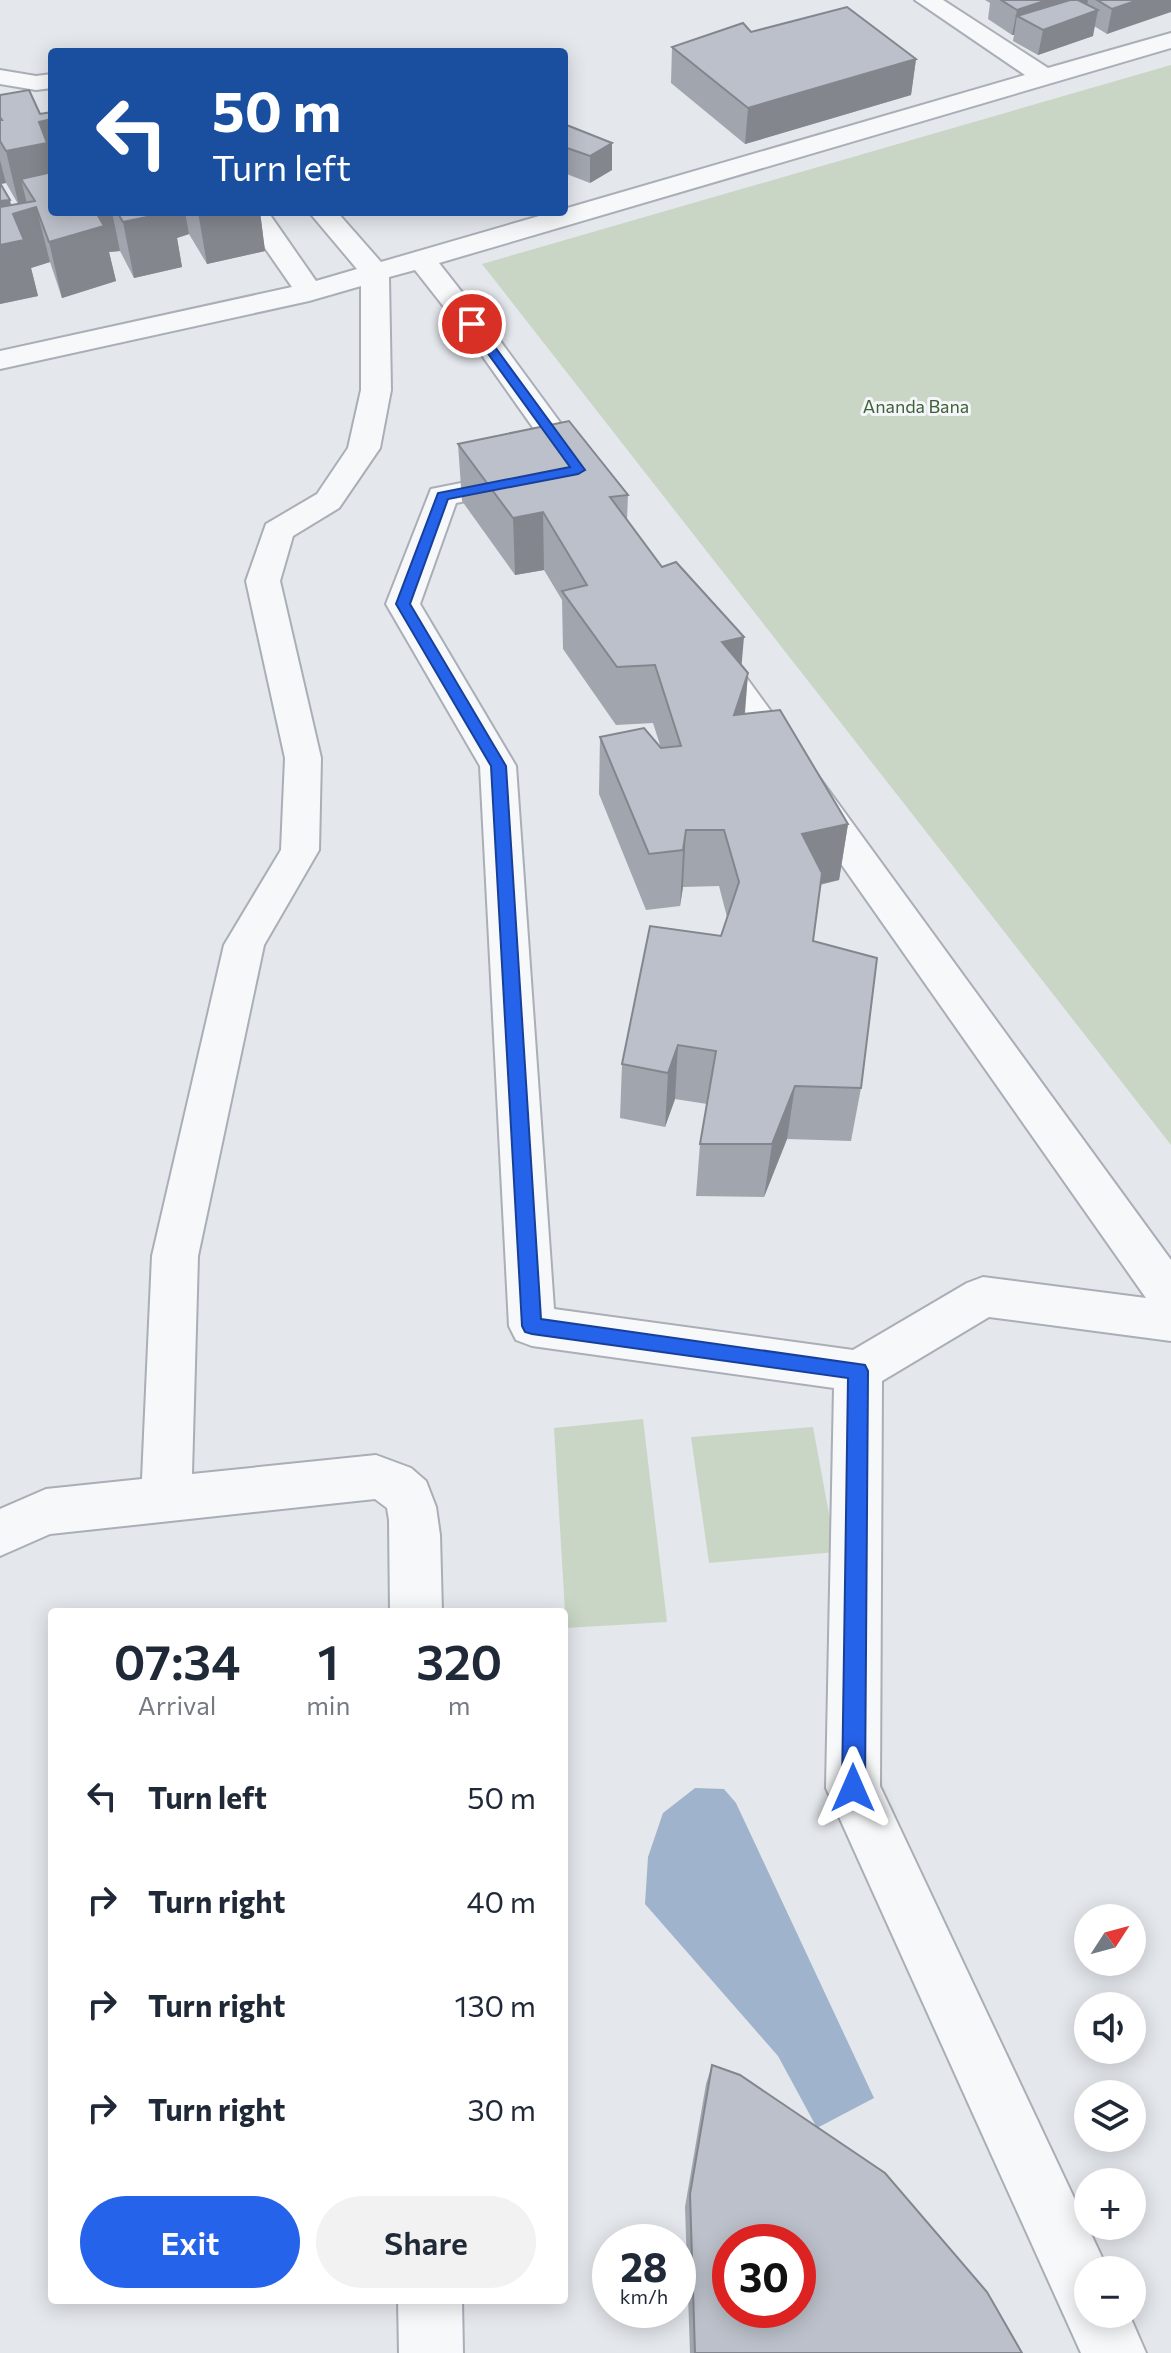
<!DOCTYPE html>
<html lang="en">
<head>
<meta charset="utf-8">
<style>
  :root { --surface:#fff; --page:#f2f2f3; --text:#1f2937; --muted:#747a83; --accent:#2563eb }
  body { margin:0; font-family:Commissioner,sans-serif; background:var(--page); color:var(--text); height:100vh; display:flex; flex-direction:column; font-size:30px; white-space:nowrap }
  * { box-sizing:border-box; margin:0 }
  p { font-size:26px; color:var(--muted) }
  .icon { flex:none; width:44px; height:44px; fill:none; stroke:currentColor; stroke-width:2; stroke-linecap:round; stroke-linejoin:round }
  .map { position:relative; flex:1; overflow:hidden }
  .sheet { position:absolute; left:48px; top:1608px; width:520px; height:696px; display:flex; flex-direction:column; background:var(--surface); border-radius:8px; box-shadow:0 4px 20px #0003 }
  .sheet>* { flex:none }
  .hud { position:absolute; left:48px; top:48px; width:520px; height:168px; border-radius:8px; box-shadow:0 4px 20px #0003; background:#1a4fa0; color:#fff; overflow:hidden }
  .needle { width:52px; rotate:54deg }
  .fabs { position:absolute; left:1074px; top:1904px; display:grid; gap:16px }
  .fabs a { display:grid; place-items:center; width:72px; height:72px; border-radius:50%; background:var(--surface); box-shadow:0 4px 20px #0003; font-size:40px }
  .speed { position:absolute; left:592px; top:2224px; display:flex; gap:16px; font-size:40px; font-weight:700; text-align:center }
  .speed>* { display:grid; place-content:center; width:104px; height:104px; border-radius:50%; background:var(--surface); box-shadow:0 4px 20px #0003; line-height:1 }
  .speed small { font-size:20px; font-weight:400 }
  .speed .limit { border:12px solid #d22; background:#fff; color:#111 }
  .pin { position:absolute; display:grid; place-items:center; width:68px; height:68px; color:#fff; margin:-34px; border:4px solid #fff; border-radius:50%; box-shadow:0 2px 8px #0007 }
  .me { position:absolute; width:88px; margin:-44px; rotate:0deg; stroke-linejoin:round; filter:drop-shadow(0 0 6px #0008) }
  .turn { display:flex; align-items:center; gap:28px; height:168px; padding:0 32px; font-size:36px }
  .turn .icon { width:104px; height:104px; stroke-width:2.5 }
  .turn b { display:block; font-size:56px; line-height:68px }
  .eta { display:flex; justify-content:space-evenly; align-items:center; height:136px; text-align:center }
  .eta b { font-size:48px; font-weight:600; line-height:56px }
  .cta { display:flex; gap:16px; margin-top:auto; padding:16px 32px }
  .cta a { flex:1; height:92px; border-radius:48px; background:var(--accent); color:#fff; font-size:32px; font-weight:600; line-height:92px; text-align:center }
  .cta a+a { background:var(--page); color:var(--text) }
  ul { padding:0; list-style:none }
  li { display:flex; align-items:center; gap:24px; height:104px; padding:0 32px }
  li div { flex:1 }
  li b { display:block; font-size:30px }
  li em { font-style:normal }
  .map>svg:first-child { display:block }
  .green { fill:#c9d6c5 }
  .water { fill:#9fb4cc }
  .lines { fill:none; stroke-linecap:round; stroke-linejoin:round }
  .minor-casing { stroke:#a9aeb7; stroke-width:4 }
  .minor { fill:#f7f8fa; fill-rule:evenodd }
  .wall { fill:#a1a5ae; fill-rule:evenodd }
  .shaded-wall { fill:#83868d }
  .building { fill:#bbc0ca; stroke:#83868d; stroke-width:2; fill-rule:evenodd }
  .route { fill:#2563eb; stroke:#184099; stroke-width:2 }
  .labels { text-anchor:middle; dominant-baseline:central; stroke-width:6; stroke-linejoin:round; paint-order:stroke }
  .far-park-label { font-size:18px; fill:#3f6138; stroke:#f4f6f9 }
</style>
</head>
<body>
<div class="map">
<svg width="1171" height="2353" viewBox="0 0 1171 2353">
  <rect width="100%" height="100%" fill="#e4e7ec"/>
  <!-- green -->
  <g class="green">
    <polygon points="1171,65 1171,1145 482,264"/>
    <polygon points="643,1419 667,1622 566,1628 554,1428"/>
    <polygon points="813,1427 836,1552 709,1563 691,1437"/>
  </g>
  <!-- water -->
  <polygon class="water" points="695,1788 724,1789 736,1803 874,2098 817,2128 778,2056 645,1904 648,1857 663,1813"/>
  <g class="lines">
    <defs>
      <g id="minor">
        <polygon points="915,0 943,0 1048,68 1171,33 1171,48 439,263 501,342 592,466 597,473 592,480 581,482 570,480 481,354 415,270 389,277 391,390 380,448 339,508 293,536 280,581 321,758 319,850 264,945 198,1256 192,1474 376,1455 411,1468 426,1481 436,1507 440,1535 442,1612 390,1612 389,1520 387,1508 375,1499 50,1534 0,1556 0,1509 46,1489 142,1479 152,1256 224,945 281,850 285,758 246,581 266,524 317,494 348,448 361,390 361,286 309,301 0,369 0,351 292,287 240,212 268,212 316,281 357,269 309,212 337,212 381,262 553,212 564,212 564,209 1025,75"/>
        <polygon points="0,70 36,76 52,74 52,88 36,90 0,84"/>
        <polygon points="521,471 532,474 537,481 532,488 456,503 420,604 516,766 554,1309 853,1350 967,1283 983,1277 1146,1298 700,663 695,655 700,647 712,644 724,647 1171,1260 1171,1341 989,1317 882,1381 880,1786 1108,2270 1088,2270 1088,2314 1129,2314 1146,2353 1081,2353 826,1788 834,1388 532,1346 516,1340 509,1326 480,766 386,604 431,489"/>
        <polygon points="398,2300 462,2300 463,2353 399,2353"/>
      </g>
    </defs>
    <!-- minor casing -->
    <use href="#minor" class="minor-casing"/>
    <!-- minor -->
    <use href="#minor" class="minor"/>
  </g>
  <!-- wall -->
  <g class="wall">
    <polygon points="985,0 1171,0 1107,34 1094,26 1093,36 1038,55 1013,41 1014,35 1012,35 988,19 990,3"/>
    <polygon points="751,32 916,59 911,95 745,144 671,83 672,47"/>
    <path d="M0 95 52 212H260L265 251 207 264 189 234 177 238 182 267 134 278 120 251 109 252 116 281 62 298 50 262 31 268 38 296 0 304ZM6 183 18 204 11 205 0 184Z"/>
    <polygon points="564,124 612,143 612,170 590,183 564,173"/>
    <polygon points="458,444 628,495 627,520 662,567 748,673 745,714 848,824 839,880 820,885 813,941 861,1088 851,1141 787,1139 764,1197 696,1196 700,1144 707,1104 675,1099 665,1127 620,1118 622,1064 721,936 727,917 719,886 683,887 680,906 646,910 599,794 600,737 661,748 653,723 616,725 563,649 562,600 544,570 515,575 462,501"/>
    <polygon points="712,2065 1022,2353 690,2353 685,2207 706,2084"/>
  </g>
  <!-- shaded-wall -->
  <g class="shaded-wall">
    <polygon points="1047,0 1088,0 1086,10 1017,16 1014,35 1012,35 1017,10"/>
    <polygon points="1138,0 1171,0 1171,12 1107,34 1112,9"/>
    <polygon points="1098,10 1093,36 1038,55 1043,30"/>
    <polygon points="916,59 911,95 745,144 748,108"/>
    <polygon points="52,119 52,199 21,179 27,204 19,206 6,151 39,122"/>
    <polygon points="612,143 612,170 590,183 590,156"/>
    <polygon points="0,160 6,183 0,184"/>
    <polygon points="10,200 13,214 36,207 50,262 31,268 38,296 0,304 0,201"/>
    <polygon points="90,212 112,212 120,251 109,252 116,281 62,298 49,242"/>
    <polygon points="164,212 185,212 189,234 177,238 182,267 134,278 123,222"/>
    <polygon points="198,212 260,212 265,251 207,264"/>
    <polygon points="543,512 544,570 515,575 513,518"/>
    <polygon points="744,637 739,694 722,642"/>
    <polygon points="748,673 743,731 734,715"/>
    <polygon points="848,824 839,880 794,890 802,834"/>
    <polygon points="686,830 683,887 680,906 683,850"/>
    <polygon points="678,1045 675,1099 665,1127 668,1073"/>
    <polygon points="795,1086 787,1139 764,1197 772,1144"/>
  </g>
  <!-- building -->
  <g class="building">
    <polygon points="1001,0 1047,0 1017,10"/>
    <polygon points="1070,0 1078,0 1098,10 1043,30 1017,16"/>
    <polygon points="1097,0 1138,0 1112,9"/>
    <polygon points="847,7 916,59 748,108 672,47 743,23 751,32"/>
    <polygon points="29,90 40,114 52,112 52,119 39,122 47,143 6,151 0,141 0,120 2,120 0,117 0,95"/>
    <polygon points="564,124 612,143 590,156 564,147"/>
    <polygon points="52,172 52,212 96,212 104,226 49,242 36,207 13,214 24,240 0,245 0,207 35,201 21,179"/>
    <polygon points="0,183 10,200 0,201"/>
    <polygon points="117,212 171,212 123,222"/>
    <polygon points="569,421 628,495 610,497 662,567 676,562 744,637 722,642 748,673 734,715 780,710 848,824 802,834 822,873 813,941 877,958 861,1088 795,1086 772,1144 700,1144 716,1051 678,1045 668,1073 622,1064 650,926 721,936 739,882 724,830 686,830 683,850 649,854 600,737 644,728 661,748 681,746 655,665 617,667 562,591 587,585 543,512 513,518 458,444"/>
    <path d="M712 2065 740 2075 885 2173 987 2292 1022 2353H695L690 2194ZM730 2242H798V2310H730Z"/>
  </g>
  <!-- route -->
  <polygon class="route" points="468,321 476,321 585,470 578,474 448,499 410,604 506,766 541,1319 865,1365 868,1371 865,1788 861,1796 853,1800 845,1796 842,1788 848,1378 532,1334 525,1332 522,1326 491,766 396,604 438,493 570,467 468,326"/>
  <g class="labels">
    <!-- far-park labels -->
    <g class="far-park-label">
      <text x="916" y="406">Ananda Bana</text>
    </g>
  </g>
</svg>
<div class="fabs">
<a><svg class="needle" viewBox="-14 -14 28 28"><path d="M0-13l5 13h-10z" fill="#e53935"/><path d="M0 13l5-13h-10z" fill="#747a83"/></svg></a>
<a><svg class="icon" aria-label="sound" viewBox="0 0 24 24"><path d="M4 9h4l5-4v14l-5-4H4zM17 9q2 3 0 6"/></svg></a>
<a><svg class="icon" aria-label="layers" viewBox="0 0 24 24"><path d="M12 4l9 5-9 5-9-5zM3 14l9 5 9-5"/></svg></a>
<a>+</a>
<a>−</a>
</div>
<div class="speed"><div>28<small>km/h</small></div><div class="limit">30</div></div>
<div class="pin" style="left:472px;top:324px;background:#d93025"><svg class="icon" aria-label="arrive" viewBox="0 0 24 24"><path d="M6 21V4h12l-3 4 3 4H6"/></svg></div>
<svg class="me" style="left:853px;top:1788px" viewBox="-20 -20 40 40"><path d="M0-17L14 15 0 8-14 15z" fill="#2563eb" stroke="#fff" stroke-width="4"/></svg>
<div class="hud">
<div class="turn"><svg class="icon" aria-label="left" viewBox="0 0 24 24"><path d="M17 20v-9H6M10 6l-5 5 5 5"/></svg><div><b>50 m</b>Turn left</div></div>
</div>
<section class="sheet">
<div class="eta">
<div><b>07:34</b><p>Arrival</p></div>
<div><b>1</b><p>min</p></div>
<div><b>320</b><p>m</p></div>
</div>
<ul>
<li><svg class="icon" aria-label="left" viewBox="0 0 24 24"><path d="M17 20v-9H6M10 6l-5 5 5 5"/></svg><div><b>Turn left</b></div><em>50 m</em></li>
<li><svg class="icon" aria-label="right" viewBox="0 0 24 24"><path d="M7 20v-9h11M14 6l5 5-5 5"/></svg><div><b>Turn right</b></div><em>40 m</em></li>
<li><svg class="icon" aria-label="right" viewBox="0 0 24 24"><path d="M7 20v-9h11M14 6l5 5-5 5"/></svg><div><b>Turn right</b></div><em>130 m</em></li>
<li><svg class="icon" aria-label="right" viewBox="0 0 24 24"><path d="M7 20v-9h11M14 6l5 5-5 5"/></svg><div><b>Turn right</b></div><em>30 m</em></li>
</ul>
<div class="cta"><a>Exit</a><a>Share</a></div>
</section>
</div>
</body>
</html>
